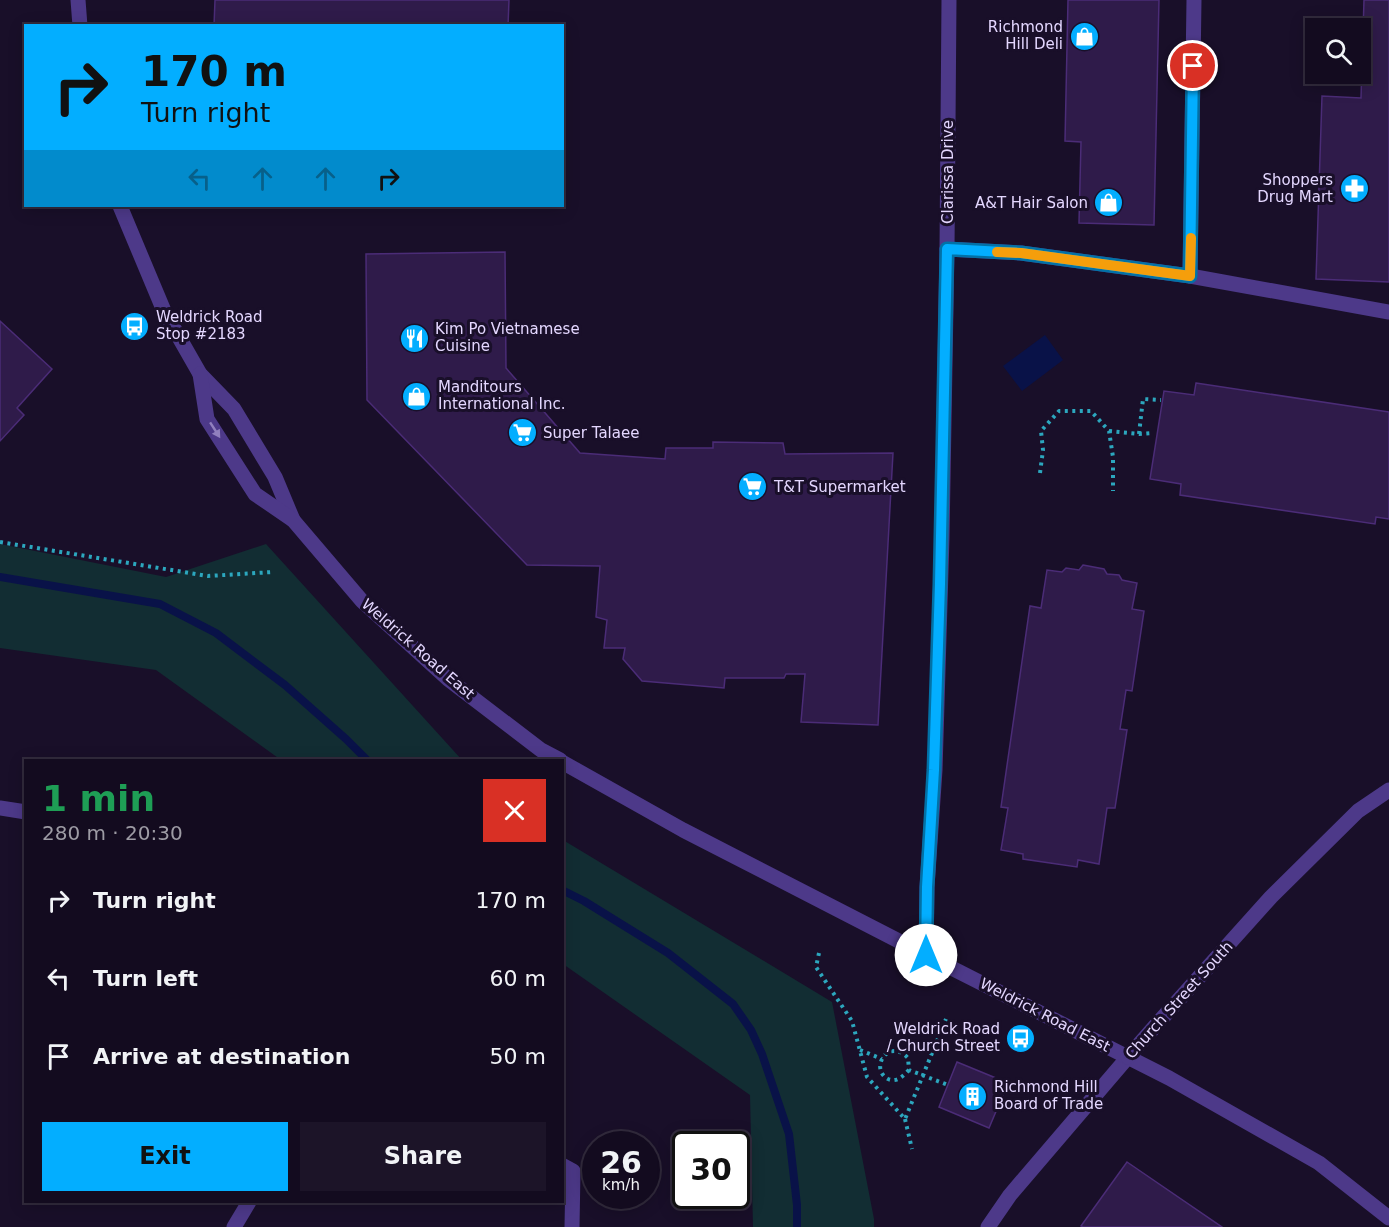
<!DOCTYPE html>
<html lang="en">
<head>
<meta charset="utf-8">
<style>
  :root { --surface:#130b1f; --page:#1c1428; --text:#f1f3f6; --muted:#9d9ba4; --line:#322b3d; --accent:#03aeff }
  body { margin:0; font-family:"DejaVu Sans",sans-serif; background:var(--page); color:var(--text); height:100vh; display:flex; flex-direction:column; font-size:22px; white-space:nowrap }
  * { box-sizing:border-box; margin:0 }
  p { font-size:20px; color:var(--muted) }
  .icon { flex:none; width:33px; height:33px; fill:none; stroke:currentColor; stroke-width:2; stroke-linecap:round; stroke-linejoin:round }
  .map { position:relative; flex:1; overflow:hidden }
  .panel { position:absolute; left:24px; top:759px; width:540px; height:444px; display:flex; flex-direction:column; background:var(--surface); border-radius:0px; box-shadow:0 3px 15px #0003,0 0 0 2px var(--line) }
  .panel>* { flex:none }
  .top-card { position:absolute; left:24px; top:24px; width:540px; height:183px; border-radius:0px; box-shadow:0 3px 15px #0003,0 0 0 2px var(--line); background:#03aeff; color:#111; overflow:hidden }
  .tools { position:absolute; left:1305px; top:18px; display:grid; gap:12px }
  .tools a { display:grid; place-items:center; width:66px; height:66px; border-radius:0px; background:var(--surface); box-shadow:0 3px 15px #0003,0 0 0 2px var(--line); font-size:30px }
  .speed { position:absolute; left:582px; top:1131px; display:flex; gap:12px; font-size:30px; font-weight:700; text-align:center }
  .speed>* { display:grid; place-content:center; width:78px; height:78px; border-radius:50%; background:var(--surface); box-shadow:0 3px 15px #0003,0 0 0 2px var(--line); line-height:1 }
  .speed small { font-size:15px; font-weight:400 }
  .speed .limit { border:3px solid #111; border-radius:9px; background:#fff; color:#111 }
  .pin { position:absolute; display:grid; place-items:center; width:51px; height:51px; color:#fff; margin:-26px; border:3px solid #fff; border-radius:50%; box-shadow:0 2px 6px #0007 }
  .me { position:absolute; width:66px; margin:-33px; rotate:0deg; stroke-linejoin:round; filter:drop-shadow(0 0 4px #0008) }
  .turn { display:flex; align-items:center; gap:21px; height:126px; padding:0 18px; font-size:27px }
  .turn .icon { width:78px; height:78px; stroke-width:2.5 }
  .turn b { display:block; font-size:42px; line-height:51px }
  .lanes { display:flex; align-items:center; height:57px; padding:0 18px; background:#0003; justify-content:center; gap:30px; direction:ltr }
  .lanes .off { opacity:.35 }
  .round { display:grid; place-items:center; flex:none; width:63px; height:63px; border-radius:0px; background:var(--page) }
  .head { display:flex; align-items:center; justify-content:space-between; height:102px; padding:0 18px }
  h1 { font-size:36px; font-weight:700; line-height:45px; color:#1e9e55 }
  .primary-button { display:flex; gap:12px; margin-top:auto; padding:12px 18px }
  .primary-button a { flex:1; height:69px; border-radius:0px; background:var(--accent); color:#111; font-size:24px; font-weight:700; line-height:69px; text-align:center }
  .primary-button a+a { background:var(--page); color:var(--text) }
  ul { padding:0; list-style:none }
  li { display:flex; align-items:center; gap:18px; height:78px; padding:0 18px }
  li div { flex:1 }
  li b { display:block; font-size:22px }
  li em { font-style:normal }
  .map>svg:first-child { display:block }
  .green { fill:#122d33 }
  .water { fill:#091248 }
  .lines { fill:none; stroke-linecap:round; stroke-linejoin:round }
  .stream { stroke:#091248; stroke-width:8 }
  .building { fill:#2f1b4a; stroke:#4b2c77; stroke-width:1.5 }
  .path { stroke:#2ca7be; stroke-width:4; stroke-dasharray:3 4.5; stroke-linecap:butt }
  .service { stroke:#4d3989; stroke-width:15 }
  .minor { stroke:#4d3989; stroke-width:15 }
  .tertiary { stroke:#4d3989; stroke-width:15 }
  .oneway { fill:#9180be }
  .route-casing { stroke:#0271a6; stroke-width:15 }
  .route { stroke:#03aeff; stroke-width:10 }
  .slow { stroke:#f59e0b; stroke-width:10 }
  .labels { text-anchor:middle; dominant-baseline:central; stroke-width:6; stroke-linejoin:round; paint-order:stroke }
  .poi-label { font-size:15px; fill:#e4d7ff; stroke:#190f29; text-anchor:start }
  .street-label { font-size:15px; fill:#e4d7ff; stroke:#190f29 }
</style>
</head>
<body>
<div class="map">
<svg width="1389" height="1227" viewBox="0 0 1389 1227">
  <rect width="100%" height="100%" fill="#190f29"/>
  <!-- green -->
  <g class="green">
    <polygon points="0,544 166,577 266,544 462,760 281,760 156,670 0,648"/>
    <polygon points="563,840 832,1002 874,1219 874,1227 753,1227 750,1095 563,964"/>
  </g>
  <!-- water -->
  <polygon class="water" points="1045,335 1063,360 1022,391 1003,366"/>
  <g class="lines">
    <!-- stream -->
    <g class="stream">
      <polyline points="0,577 160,604 216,633 285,685 346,739 367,760"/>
      <polyline points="562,890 584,901 668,953 733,1004 751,1030 762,1054 789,1134 797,1205 797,1227"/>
    </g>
  </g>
  <!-- building -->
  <g class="building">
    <polygon points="215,0 509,0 508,26 214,26"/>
    <polygon points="1068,0 1159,0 1154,225 1079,223 1081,142 1065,141"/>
    <polygon points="1364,0 1389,0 1389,282 1316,279 1322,96 1361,98"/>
    <polygon points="505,252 506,368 580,453 665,459 666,448 713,448 713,442 783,443 785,454 893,453 878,725 801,722 805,674 786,674 784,678 725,678 724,688 642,681 623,659 625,648 604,648 607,620 596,617 600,566 527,565 367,400 366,254"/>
    <polygon points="0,321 52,369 17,408 24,415 0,441"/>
    <polygon points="1196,383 1389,412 1389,519 1376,517 1375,524 1180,495 1181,484 1150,479 1164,391 1194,395"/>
    <polygon points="1083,565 1104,569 1107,574 1119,575 1122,580 1137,583 1132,609 1144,611 1132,691 1126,690 1120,729 1127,730 1115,808 1107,808 1099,864 1078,860 1077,867 1023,859 1023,854 1001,850 1008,808 1001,807 1030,606 1041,608 1047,570 1062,572 1066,568 1079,570"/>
    <polygon points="957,1062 1008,1083 989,1128 939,1107"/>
    <polygon points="1127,1162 1222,1227 1083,1227 1081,1226"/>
  </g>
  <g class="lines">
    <!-- path -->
    <g class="path">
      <polyline points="1109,431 1139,434 1152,433"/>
      <polyline points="1139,434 1143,399 1161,400"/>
      <polyline points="1040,473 1043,450 1041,431 1059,411 1091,411 1109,431 1113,457 1113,491"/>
      <polyline points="0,542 208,576 273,572"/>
      <polyline points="819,953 816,967 852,1021 867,1077 905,1119 946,1019"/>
      <polyline points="860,1050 882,1059"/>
      <path d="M909 1070C903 1076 897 1083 888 1079 869 1069 888 1037 908 1058L909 1070 948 1085"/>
      <polyline points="905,1119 912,1149"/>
    </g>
    <!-- service -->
    <g class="service">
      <polyline points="947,249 1021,253 1190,276 1194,0"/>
      <polyline points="1190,276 1389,312"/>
    </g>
    <!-- minor -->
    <g class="minor">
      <polyline points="0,808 26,812"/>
      <polyline points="926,955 927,887 935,770 942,537 947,249 949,0"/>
      <polyline points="562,1165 573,1171 572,1227"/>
      <polyline points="234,1227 249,1202"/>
      <polyline points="988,1227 1010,1195 1128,1057"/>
    </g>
    <!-- tertiary -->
    <g class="tertiary">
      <polyline points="78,0 80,26"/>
      <polyline points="120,206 164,311 200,374 234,409 275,477 293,520"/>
      <polyline points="200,374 207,419 255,494 293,520 362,601 448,679 541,750 560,760"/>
      <polyline points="562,762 683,830 926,955 1169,1078 1319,1163 1389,1218"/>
      <polyline points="1128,1057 1157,1024 1271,897 1358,811 1389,790"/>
    </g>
  </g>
  <!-- one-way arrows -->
  <defs><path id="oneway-solid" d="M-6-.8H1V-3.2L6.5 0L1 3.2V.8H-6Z" transform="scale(1.5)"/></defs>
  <use class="oneway" href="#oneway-solid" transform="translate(215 430) rotate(57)"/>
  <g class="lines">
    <defs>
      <polyline id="route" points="926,955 927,887 934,770 940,584 947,249 1021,253 1190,276 1193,66"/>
    </defs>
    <!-- route casing -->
    <use href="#route" class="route-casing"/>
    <!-- route -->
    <use href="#route" class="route"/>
    <!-- slow -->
    <polyline class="slow" points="997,252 1021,253 1190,276 1191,238"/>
  </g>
  <!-- icons -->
  <defs>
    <symbol id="shop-disc" viewBox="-11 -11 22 22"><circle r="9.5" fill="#03aeff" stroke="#190f29"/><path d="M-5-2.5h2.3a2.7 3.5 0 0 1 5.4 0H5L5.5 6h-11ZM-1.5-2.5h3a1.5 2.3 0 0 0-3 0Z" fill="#fff"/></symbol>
    <symbol id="pharmacy-disc" viewBox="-11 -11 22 22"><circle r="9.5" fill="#03aeff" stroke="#190f29"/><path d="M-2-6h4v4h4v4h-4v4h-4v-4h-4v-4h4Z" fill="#fff"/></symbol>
    <symbol id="bus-disc" viewBox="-11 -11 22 22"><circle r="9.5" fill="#03aeff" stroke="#190f29"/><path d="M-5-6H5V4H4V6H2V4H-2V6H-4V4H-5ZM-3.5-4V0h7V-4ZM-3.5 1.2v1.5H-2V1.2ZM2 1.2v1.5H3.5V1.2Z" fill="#fff"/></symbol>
    <symbol id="restaurant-disc" viewBox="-11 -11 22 22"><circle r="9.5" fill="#03aeff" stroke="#190f29"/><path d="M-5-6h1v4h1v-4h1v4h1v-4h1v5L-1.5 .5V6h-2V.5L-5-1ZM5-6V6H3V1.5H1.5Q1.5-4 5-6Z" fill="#fff"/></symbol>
    <symbol id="supermarket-disc" viewBox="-11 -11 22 22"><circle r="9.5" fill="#03aeff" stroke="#190f29"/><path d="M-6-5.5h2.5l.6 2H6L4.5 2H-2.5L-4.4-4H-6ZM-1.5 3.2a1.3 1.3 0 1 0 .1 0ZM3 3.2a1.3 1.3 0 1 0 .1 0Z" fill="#fff"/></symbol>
    <symbol id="building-disc" viewBox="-11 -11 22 22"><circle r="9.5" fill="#03aeff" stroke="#190f29"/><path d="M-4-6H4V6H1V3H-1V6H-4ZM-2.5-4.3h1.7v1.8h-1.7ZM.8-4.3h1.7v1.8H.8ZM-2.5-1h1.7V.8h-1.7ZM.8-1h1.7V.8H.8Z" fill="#fff"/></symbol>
  </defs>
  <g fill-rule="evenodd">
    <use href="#shop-disc" x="1068" y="20" width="33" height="33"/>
    <use href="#pharmacy-disc" x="1338" y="172" width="33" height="33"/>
    <use href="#shop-disc" x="1092" y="186" width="33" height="33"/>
    <use href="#bus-disc" x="118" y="310" width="33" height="33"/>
    <use href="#restaurant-disc" x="398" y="322" width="33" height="33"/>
    <use href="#shop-disc" x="400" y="380" width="33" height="33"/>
    <use href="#supermarket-disc" x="506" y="416" width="33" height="33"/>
    <use href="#supermarket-disc" x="736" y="470" width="33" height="33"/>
    <use href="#bus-disc" x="1004" y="1022" width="33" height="33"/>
    <use href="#building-disc" x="956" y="1080" width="33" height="33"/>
  </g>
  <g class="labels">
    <!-- poi labels -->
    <g class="poi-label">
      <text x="1063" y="27" text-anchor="end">Richmond<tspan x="1063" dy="17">Hill Deli</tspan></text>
      <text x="1333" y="180" text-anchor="end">Shoppers<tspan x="1333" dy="17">Drug Mart</tspan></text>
      <text x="1088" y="203" text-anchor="end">A&amp;T Hair Salon</text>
      <text x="156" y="317">Weldrick Road<tspan x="156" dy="17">Stop #2183</tspan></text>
      <text x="435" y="329">Kim Po Vietnamese<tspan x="435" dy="17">Cuisine</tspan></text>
      <text x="438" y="387">Manditours<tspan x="438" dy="17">International Inc.</tspan></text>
      <text x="543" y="433">Super Talaee</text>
      <text x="774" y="487">T&amp;T Supermarket</text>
      <text x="1000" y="1029" text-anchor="end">Weldrick Road<tspan x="1000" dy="17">/ Church Street</tspan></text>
      <text x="994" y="1087">Richmond Hill<tspan x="994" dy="17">Board of Trade</tspan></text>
    </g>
    <!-- street labels -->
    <g class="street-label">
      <text transform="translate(948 172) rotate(-90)">Clarissa Drive</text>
      <text transform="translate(418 649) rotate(41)">Weldrick Road East</text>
      <text transform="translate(1179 1000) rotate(-48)">Church Street South</text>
      <text transform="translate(1045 1015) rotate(27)">Weldrick Road East</text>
    </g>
  </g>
</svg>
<div class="tools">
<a><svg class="icon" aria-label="search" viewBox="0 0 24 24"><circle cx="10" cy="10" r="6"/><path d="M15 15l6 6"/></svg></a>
</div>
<div class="speed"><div>26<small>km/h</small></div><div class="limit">30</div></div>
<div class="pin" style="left:1193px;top:66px;background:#d93025"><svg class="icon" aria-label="arrive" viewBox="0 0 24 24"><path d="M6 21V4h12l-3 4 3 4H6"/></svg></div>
<svg class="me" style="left:926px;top:955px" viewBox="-20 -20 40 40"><circle r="19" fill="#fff"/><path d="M0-13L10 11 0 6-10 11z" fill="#03aeff"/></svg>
<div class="top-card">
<div class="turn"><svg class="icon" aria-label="right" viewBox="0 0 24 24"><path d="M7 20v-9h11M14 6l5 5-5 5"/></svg><div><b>170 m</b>Turn right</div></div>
<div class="lanes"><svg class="icon off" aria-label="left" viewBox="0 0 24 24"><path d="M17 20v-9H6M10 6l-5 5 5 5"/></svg><svg class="icon off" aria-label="ahead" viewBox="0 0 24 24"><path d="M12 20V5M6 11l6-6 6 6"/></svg><svg class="icon off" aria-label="ahead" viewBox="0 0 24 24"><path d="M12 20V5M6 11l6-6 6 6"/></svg><svg class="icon" aria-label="right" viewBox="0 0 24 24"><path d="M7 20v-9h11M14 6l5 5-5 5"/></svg></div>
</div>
<section class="panel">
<div class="head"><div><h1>1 min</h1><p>280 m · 20:30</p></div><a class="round" style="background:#d93025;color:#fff"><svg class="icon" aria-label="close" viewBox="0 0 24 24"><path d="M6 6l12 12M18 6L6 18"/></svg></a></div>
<ul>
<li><svg class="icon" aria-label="right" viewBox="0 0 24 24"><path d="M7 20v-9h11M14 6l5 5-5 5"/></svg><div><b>Turn right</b></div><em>170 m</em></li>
<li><svg class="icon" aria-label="left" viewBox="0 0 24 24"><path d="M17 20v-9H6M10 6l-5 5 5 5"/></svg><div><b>Turn left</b></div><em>60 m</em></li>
<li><svg class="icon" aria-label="arrive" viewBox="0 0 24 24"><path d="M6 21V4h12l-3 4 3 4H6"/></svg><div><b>Arrive at destination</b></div><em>50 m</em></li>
</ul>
<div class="primary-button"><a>Exit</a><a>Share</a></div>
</section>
</div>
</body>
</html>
